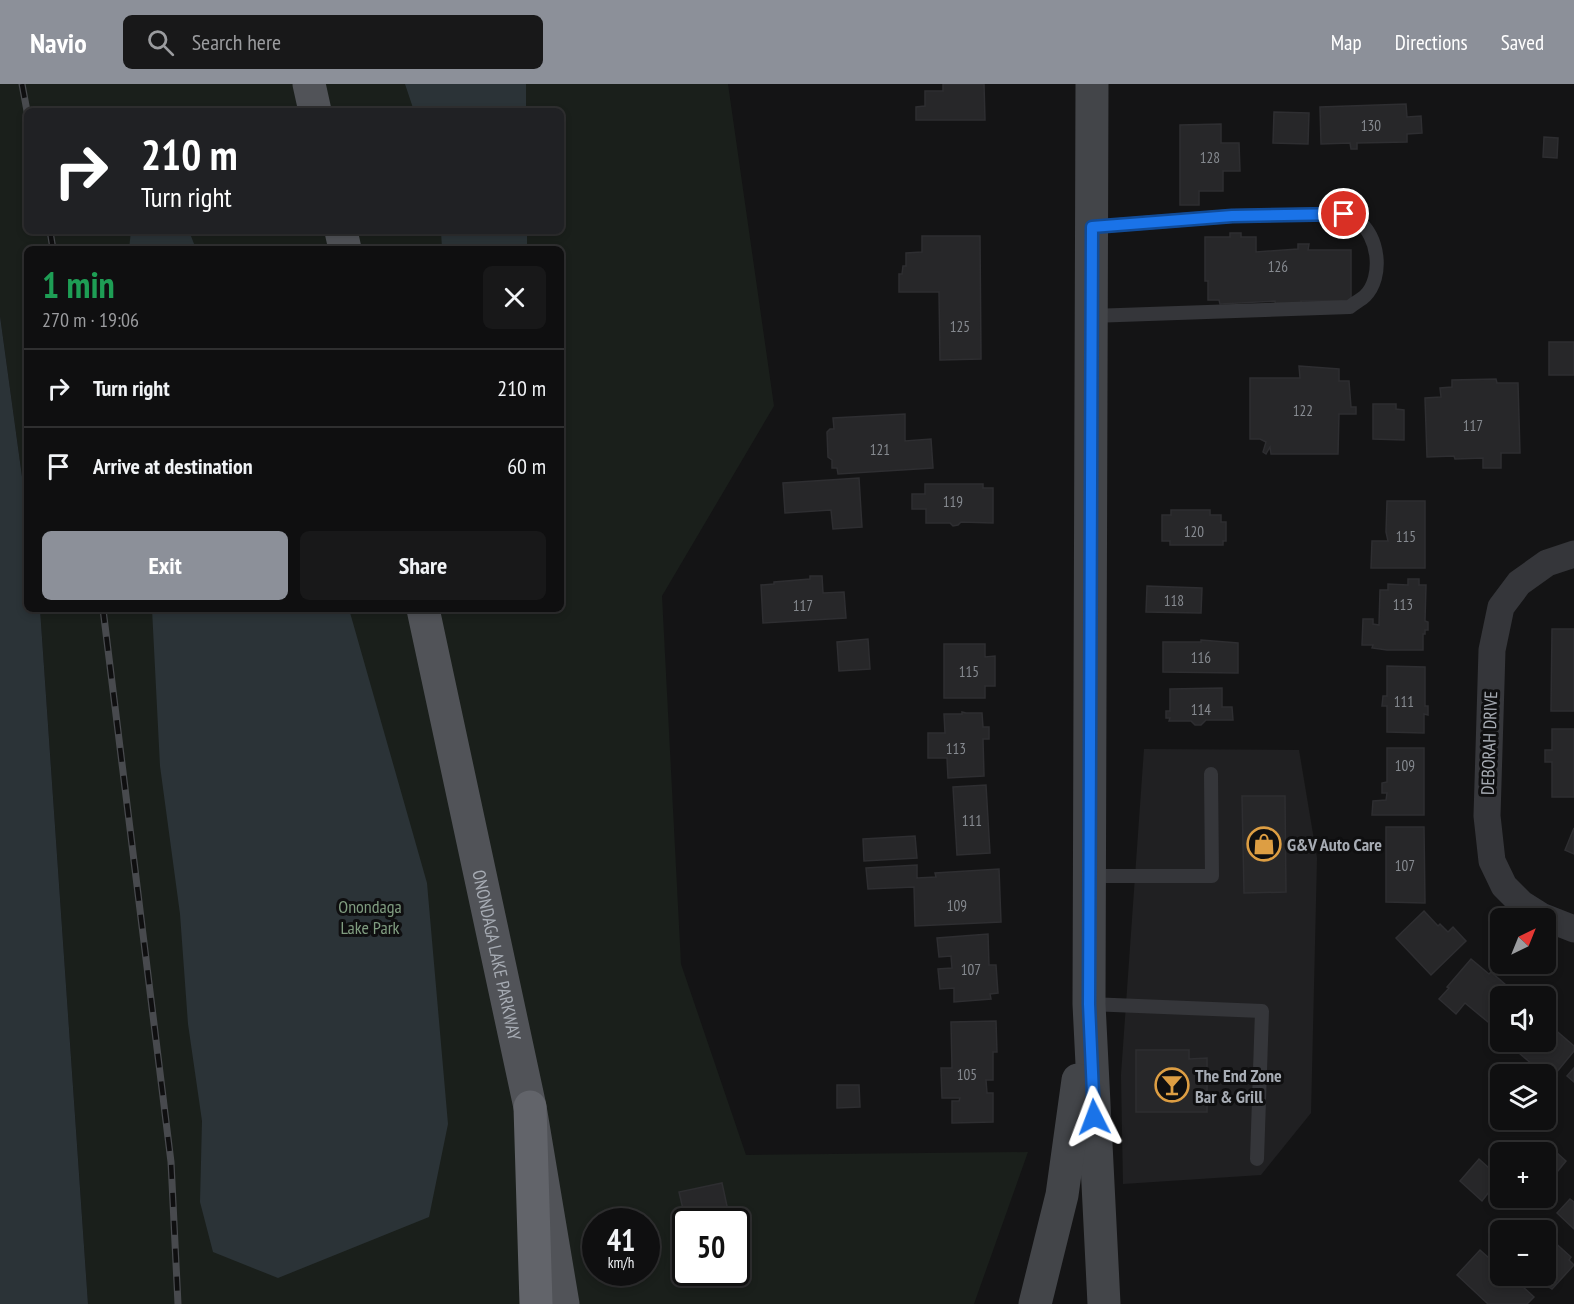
<!DOCTYPE html>
<html lang="en">
<head>
<meta charset="utf-8">
<style>
  :root { --surface:#0f0f10; --page:#181819; --text:#f1f3f6; --muted:#9b9c9f; --line:#2f2f30; --accent:#8c9099 }
  body { margin:0; font-family:"PT Sans Narrow",sans-serif; background:var(--page); color:var(--text); height:100vh; display:flex; flex-direction:column; font-size:22px; white-space:nowrap }
  * { box-sizing:border-box; margin:0 }
  p { font-size:20px; color:var(--muted) }
  .icon { flex:none; width:33px; height:33px; fill:none; stroke:currentColor; stroke-width:2; stroke-linecap:round; stroke-linejoin:round }
  .map { position:relative; flex:1; overflow:hidden }
  .drawer { position:absolute; left:24px; top:162px; width:540px; height:366px; display:flex; flex-direction:column; background:var(--surface); border-radius:9px; box-shadow:0 3px 9px #0003,0 0 0 2px var(--line) }
  .drawer>* { flex:none }
  .banner { position:absolute; left:24px; top:24px; width:540px; height:126px; border-radius:9px; box-shadow:0 3px 9px #0003,0 0 0 2px var(--line); background:#202124; color:#fff; overflow:hidden }
  .needle { width:39px; rotate:43deg }
  .buttons { position:absolute; left:1490px; top:824px; display:grid; gap:12px }
  .buttons a { display:grid; place-items:center; width:66px; height:66px; border-radius:9px; background:var(--surface); box-shadow:0 3px 9px #0003,0 0 0 2px var(--line); font-size:30px }
  .speed { position:absolute; left:582px; top:1124px; display:flex; gap:12px; font-size:30px; font-weight:700; text-align:center }
  .speed>* { display:grid; place-content:center; width:78px; height:78px; border-radius:50%; background:var(--surface); box-shadow:0 3px 9px #0003,0 0 0 2px var(--line); line-height:1 }
  .speed small { font-size:15px; font-weight:400 }
  .speed .limit { border:3px solid #111; border-radius:9px; background:#fff; color:#111 }
  .pin { position:absolute; display:grid; place-items:center; width:51px; height:51px; color:#fff; margin:-26px; border:3px solid #fff; border-radius:50%; box-shadow:0 2px 6px #0007 }
  .me { position:absolute; width:66px; margin:-33px; rotate:357deg; stroke-linejoin:round; filter:drop-shadow(0 0 4px #0008) }
  .turn { display:flex; align-items:center; gap:21px; height:126px; padding:0 18px; font-size:27px }
  .turn .icon { width:78px; height:78px; stroke-width:2.5 }
  .turn b { display:block; font-size:42px; line-height:51px }
  .round { display:grid; place-items:center; flex:none; width:63px; height:63px; border-radius:9px; background:var(--page) }
  .summary { display:flex; align-items:center; justify-content:space-between; height:102px; padding:0 18px }
  h1 { font-size:36px; font-weight:700; line-height:45px; color:#1e9e55 }
  .button { display:flex; gap:12px; margin-top:auto; padding:12px 18px }
  .button a { flex:1; height:69px; border-radius:9px; background:var(--accent); color:#fff; font-size:24px; font-weight:700; line-height:69px; text-align:center }
  .button a+a { background:var(--page); color:var(--text) }
  ul { padding:0; list-style:none }
  li { display:flex; align-items:center; gap:18px; height:78px; padding:0 18px; border-top:2px solid var(--line) }
  li div { flex:1 }
  li b { display:block; font-size:22px }
  li em { font-style:normal }
  header { display:flex; align-items:center; gap:36px; box-sizing:border-box; height:84px; padding:0 30px; background:var(--accent); color:#fff }
  header strong { font-size:28px }
  nav { display:flex; gap:33px; margin-inline-start:auto; font-size:21px }
  .search { width:420px; height:54px; background:var(--page); display:flex; align-items:center; gap:15px; box-sizing:border-box; padding:0 21px; border-radius:9px; color:var(--muted); font-size:22px }
  .map>svg:first-child { display:block }
  .built { fill:#202022 }
  .green { fill:#1a1f1b; fill-rule:evenodd }
  .water { fill:#2b3337 }
  .building { fill:#272729; stroke:#2e2e31; stroke-width:1.5 }
  .lines { fill:none; stroke-linecap:round; stroke-linejoin:round }
  .lane { stroke:#35363a; stroke-width:14 }
  .street { stroke:#35363a; stroke-width:27 }
  .secondary { stroke:#434549; stroke-width:33 }
  .primary { stroke:#515358; stroke-width:33 }
  .highway { stroke:#62646a; stroke-width:33 }
  .rail-casing { stroke:#484a4e; stroke-width:7 }
  .rail { stroke:#0f0f10; stroke-width:4.5; stroke-dasharray:14; stroke-linecap:butt }
  .route-casing { stroke:#114b97; stroke-width:15 }
  .route { stroke:#1a73e8; stroke-width:10 }
  .labels { text-anchor:middle; dominant-baseline:central; stroke-width:6; stroke-linejoin:round; paint-order:stroke }
  .number-label { font-size:15px; fill:#868a90 }
  .street-label { font-size:18px; fill:#a7acb4; stroke:#0f0f10 }
  .poi-label { font-size:18px; font-weight:bold; fill:#a7acb4; stroke:#0f0f10; text-anchor:start }
  .park-label { font-size:18px; fill:#809d80; stroke:#0f0f10 }
</style>
</head>
<body>
<header>
<strong>Navio</strong>
<div class="search"><svg class="icon" aria-label="search" viewBox="0 0 24 24"><circle cx="10" cy="10" r="6"/><path d="M15 15l6 6"/></svg>Search here</div>
<nav><a>Map</a><a>Directions</a><a>Saved</a></nav>
</header>
<div class="map">
<svg width="1574" height="1220" viewBox="0 0 1574 1220">
  <rect width="100%" height="100%" fill="#141415"/>
  <!-- built -->
  <polygon class="built" points="1144,665 1299,666 1317,774 1311,1029 1261,1091 1123,1100 1121,991"/>
  <!-- green -->
  <path class="green" d="M0 0H728L774 322 662 512 681 880 746 1071 1028 1068 974 1220H88L40 525H561V165H27V429L0 232ZM27 27H561V147H27ZM596 1137H646V1188H596ZM686 1137H736V1188H686Z"/>
  <!-- water -->
  <g class="water">
    <polygon points="405,0 526,0 526,27 414,27"/>
    <polygon points="131,147 189,147 196,165 129,165"/>
    <polygon points="441,147 527,147 527,165 442,165"/>
    <polygon points="0,232 27,429 27,525 40,525 88,1220 0,1220"/>
    <polygon points="152,525 349,525 427,799 448,1040 429,1133 278,1194 213,1168 200,1118 202,1037 188,940 180,830 160,682"/>
  </g>
  <!-- building -->
  <g class="building">
    <polygon points="943,0 984,0 985,36 916,36 916,23 925,22 925,7 943,7"/>
    <polygon points="1406,20 1407,33 1421,32 1422,49 1407,50 1407,58 1357,59 1357,65 1351,65 1350,59 1321,60 1320,23"/>
    <polygon points="1274,28 1309,29 1308,60 1273,59"/>
    <polygon points="1221,40 1221,59 1239,59 1240,87 1223,87 1223,107 1199,107 1199,121 1180,121 1180,41"/>
    <polygon points="1544,53 1558,54 1557,74 1543,73"/>
    <polygon points="1230,149 1241,149 1241,153 1256,153 1256,168 1298,165 1298,160 1309,160 1308,166 1351,166 1351,217 1301,217 1301,223 1276,223 1275,217 1220,220 1219,216 1208,216 1208,197 1205,197 1205,153 1230,153"/>
    <polygon points="922,152 980,152 981,275 940,276 939,208 899,208 899,190 902,190 903,182 906,182 906,169 922,168"/>
    <rect x="1549" y="258" width="25" height="33"/>
    <polygon points="1299,282 1339,285 1339,297 1349,297 1351,323 1356,323 1356,330 1339,330 1338,370 1271,370 1270,363 1266,370 1263,368 1266,358 1260,355 1250,355 1250,294 1300,294"/>
    <polygon points="1496,295 1497,299 1518,299 1520,369 1501,369 1501,384 1483,384 1483,374 1455,375 1454,372 1427,373 1425,314 1441,313 1440,304 1452,303 1452,296"/>
    <polygon points="1373,320 1396,320 1396,325 1404,326 1404,356 1373,355"/>
    <polygon points="905,330 905,357 931,355 933,384 838,390 837,384 832,384 832,376 828,373 827,348 830,345 834,345 833,334"/>
    <polygon points="859,394 862,443 833,445 831,426 785,429 783,399"/>
    <polygon points="925,400 983,400 983,404 993,404 993,439 961,438 958,441 953,442 950,439 926,439 926,425 912,425 912,410 925,410"/>
    <polygon points="1387,417 1425,417 1425,484 1371,484 1372,457 1388,457 1386,448"/>
    <polygon points="1171,426 1210,426 1210,431 1221,431 1221,438 1226,438 1226,457 1223,457 1223,461 1170,461 1170,457 1162,457 1162,431 1171,431"/>
    <polygon points="810,492 822,492 823,509 844,508 846,534 763,539 761,501 774,500 774,498 810,495"/>
    <polygon points="1408,495 1419,495 1419,501 1426,501 1425,537 1428,538 1428,546 1425,546 1425,550 1423,550 1423,566 1387,566 1372,564 1373,561 1362,561 1363,535 1373,535 1373,540 1379,541 1380,506 1388,506 1388,500 1408,501"/>
    <polygon points="1147,502 1202,504 1201,529 1146,528"/>
    <polygon points="1552,545 1574,545 1574,627 1551,627"/>
    <polygon points="868,555 870,585 839,587 837,558"/>
    <polygon points="1201,556 1238,559 1238,589 1163,588 1163,558 1201,558"/>
    <polygon points="944,560 985,560 985,573 995,572 995,602 985,602 985,614 944,614"/>
    <polygon points="1387,582 1425,583 1425,622 1428,622 1428,631 1424,630 1424,649 1387,648 1387,622 1382,622 1383,612 1387,612"/>
    <polygon points="1222,604 1222,623 1232,623 1233,636 1206,636 1201,641 1195,641 1191,637 1169,637 1170,634 1166,634 1166,627 1170,627 1170,605"/>
    <polygon points="962,628 966,629 982,629 983,643 989,643 989,655 983,655 984,692 948,694 947,674 928,674 928,649 945,649 944,630 962,630"/>
    <polygon points="1552,645 1574,645 1574,713 1552,713 1552,678 1545,678 1545,666 1552,666"/>
    <polygon points="1387,664 1424,664 1424,731 1372,731 1373,717 1386,716 1387,709 1382,709 1382,699 1387,698"/>
    <polygon points="986,701 990,769 957,771 953,703"/>
    <polygon points="1242,712 1285,712 1286,808 1244,809"/>
    <polygon points="1386,743 1424,743 1425,819 1386,818"/>
    <polygon points="1574,744 1574,770 1565,766"/>
    <polygon points="915,752 917,774 864,777 863,755"/>
    <polygon points="917,781 917,794 936,793 935,789 999,785 1001,838 915,842 914,803 868,805 866,784"/>
    <polygon points="1424,827 1438,842 1440,840 1448,848 1453,843 1466,857 1431,891 1396,854"/>
    <polygon points="988,850 989,881 996,881 998,909 990,910 991,915 954,918 954,904 940,905 938,885 952,884 951,872 939,873 937,854"/>
    <polygon points="1471,875 1489,890 1491,888 1513,907 1509,912 1500,912 1500,923 1488,938 1465,919 1456,930 1439,915 1449,904 1447,903"/>
    <polygon points="996,937 997,968 993,968 993,996 986,996 987,1009 993,1009 993,1038 952,1039 952,1017 959,1017 960,1014 942,1014 941,984 952,984 951,938"/>
    <polygon points="1545,937 1574,962 1574,967 1551,995 1548,993 1545,997 1545,990 1525,990 1533,981 1505,957 1545,957"/>
    <polygon points="1136,966 1189,966 1189,975 1207,974 1207,1028 1136,1028"/>
    <polygon points="1574,984 1574,998 1567,992"/>
    <polygon points="837,1001 859,1001 860,1023 837,1024"/>
    <polygon points="1546,1059 1566,1077 1553,1093 1545,1086 1545,1068 1539,1068"/>
    <polygon points="1479,1075 1500,1094 1482,1117 1460,1097"/>
    <polygon points="722,1099 730,1136 686,1138 679,1108"/>
    <polygon points="1570,1115 1574,1118 1574,1145 1557,1129"/>
    <polygon points="1546,1148 1552,1153 1551,1155 1571,1173 1569,1176 1574,1181 1552,1205 1530,1191 1545,1191"/>
    <polygon points="1480,1166 1499,1183 1500,1182 1500,1191 1510,1191 1534,1213 1527,1220 1488,1220 1457,1191"/>
  </g>
  <g class="lines">
    <!-- lane -->
    <g class="lane">
      <path d="M1091 232 1350 223C1354 219 1361 216 1365 212 1384 193 1379 151 1357 136 1353 133 1348 132 1344 130L1232 132 1092 143"/>
      <polyline points="1089,792 1212,792 1211,690"/>
      <polyline points="1089,920 1262,927 1257,1075"/>
    </g>
    <!-- street -->
    <polyline class="street" points="1574,470 1547,479 1519,499 1501,523 1492,566 1487,732 1492,777 1504,802 1522,820 1541,832 1574,845"/>
    <!-- secondary -->
    <g class="secondary">
      <polyline points="1092,0 1089,920 1104,1220"/>
      <polyline points="1035,1220 1062,1111 1078,996"/>
    </g>
    <!-- primary -->
    <g class="primary">
      <polyline points="309,0 315,27"/>
      <polyline points="341,147 345,165"/>
      <path id="s1" d="M423 525 530 1023 563 1220"/>
    </g>
    <!-- highway -->
    <polyline class="highway" points="530,1023 536,1220"/>
    <defs>
      <g id="rail">
        <polyline points="22,0 27,27"/>
        <polyline points="50,147 53,165"/>
        <polyline points="103,525 171,1078 178,1220"/>
      </g>
    </defs>
    <!-- rail casing -->
    <use href="#rail" class="rail-casing"/>
    <!-- rail -->
    <use href="#rail" class="rail"/>
  </g>
  <g class="lines">
    <defs>
      <polyline id="route" points="1094,1033 1089,920 1092,143 1232,132 1344,130"/>
    </defs>
    <!-- route casing -->
    <use href="#route" class="route-casing"/>
    <!-- route -->
    <use href="#route" class="route"/>
  </g>
  <!-- icons -->
  <defs>
    <symbol id="shop-ring" viewBox="-11 -11 22 22"><circle r="9.5" fill="#0f0f10" stroke="#dd9e43" stroke-width="1.5"/><path d="M-5-2.5h2.3a2.7 3.5 0 0 1 5.4 0H5L5.5 6h-11ZM-1.5-2.5h3a1.5 2.3 0 0 0-3 0Z" fill="#dd9e43"/></symbol>
    <symbol id="bar-ring" viewBox="-11 -11 22 22"><circle r="9.5" fill="#0f0f10" stroke="#dd9e43" stroke-width="1.5"/><path d="M-6-5H6L.8 .8V4.5H3.5V6h-7V4.5H-.8V.8Z" fill="#dd9e43"/></symbol>
  </defs>
  <g fill-rule="evenodd">
    <use href="#shop-ring" x="1245" y="741" width="38" height="38"/>
    <use href="#bar-ring" x="1153" y="982" width="38" height="38"/>
  </g>
  <g class="labels">
    <!-- number labels -->
    <g class="number-label">
      <text x="1371" y="41">130</text>
      <text x="1210" y="73">128</text>
      <text x="1278" y="182">126</text>
      <text x="960" y="242">125</text>
      <text x="1303" y="326">122</text>
      <text x="1473" y="341">117</text>
      <text x="880" y="365">121</text>
      <text x="953" y="417">119</text>
      <text x="1194" y="447">120</text>
      <text x="1406" y="452">115</text>
      <text x="1174" y="516">118</text>
      <text x="1403" y="520">113</text>
      <text x="803" y="521">117</text>
      <text x="1201" y="573">116</text>
      <text x="969" y="587">115</text>
      <text x="1404" y="617">111</text>
      <text x="1201" y="625">114</text>
      <text x="956" y="664">113</text>
      <text x="1405" y="681">109</text>
      <text x="972" y="736">111</text>
      <text x="1405" y="781">107</text>
      <text x="957" y="821">109</text>
      <text x="971" y="885">107</text>
      <text x="967" y="990">105</text>
    </g>
    <!-- street labels -->
    <g class="street-label">
      <text transform="translate(1489 659) rotate(-88)">DEBORAH DRIVE</text>
      <text stroke="none"><textPath href="#s1" startOffset="354">ONONDAGA LAKE PARKWAY</textPath></text>
    </g>
    <!-- poi labels -->
    <g class="poi-label">
      <text x="1287" y="760">G&amp;V Auto Care</text>
      <text x="1195" y="991">The End Zone<tspan x="1195" dy="21">Bar &amp; Grill</tspan></text>
    </g>
    <!-- park labels -->
    <g class="park-label">
      <text x="370" y="822">Onondaga<tspan x="370" dy="21">Lake Park</tspan></text>
    </g>
  </g>
</svg>
<div class="buttons">
<a><svg class="needle" viewBox="-14 -14 28 28"><path d="M0-13l5 13h-10z" fill="#e53935"/><path d="M0 13l5-13h-10z" fill="#9b9c9f"/></svg></a>
<a><svg class="icon" aria-label="sound" viewBox="0 0 24 24"><path d="M4 9h4l5-4v14l-5-4H4zM17 9q2 3 0 6"/></svg></a>
<a><svg class="icon" aria-label="layers" viewBox="0 0 24 24"><path d="M12 4l9 5-9 5-9-5zM3 14l9 5 9-5"/></svg></a>
<a>+</a>
<a>−</a>
</div>
<div class="speed"><div>41<small>km/h</small></div><div class="limit">50</div></div>
<div class="pin" style="left:1344px;top:130px;background:#d93025"><svg class="icon" aria-label="arrive" viewBox="0 0 24 24"><path d="M6 21V4h12l-3 4 3 4H6"/></svg></div>
<svg class="me" style="left:1094px;top:1033px" viewBox="-20 -20 40 40"><path d="M0-17L14 15 0 8-14 15z" fill="#1a73e8" stroke="#fff" stroke-width="4"/></svg>
<div class="banner">
<div class="turn"><svg class="icon" aria-label="right" viewBox="0 0 24 24"><path d="M7 20v-9h11M14 6l5 5-5 5"/></svg><div><b>210 m</b>Turn right</div></div>
</div>
<section class="drawer">
<div class="summary"><div><h1>1 min</h1><p>270 m · 19:06</p></div><a class="round"><svg class="icon" aria-label="close" viewBox="0 0 24 24"><path d="M6 6l12 12M18 6L6 18"/></svg></a></div>
<ul>
<li><svg class="icon" aria-label="right" viewBox="0 0 24 24"><path d="M7 20v-9h11M14 6l5 5-5 5"/></svg><div><b>Turn right</b></div><em>210 m</em></li>
<li><svg class="icon" aria-label="arrive" viewBox="0 0 24 24"><path d="M6 21V4h12l-3 4 3 4H6"/></svg><div><b>Arrive at destination</b></div><em>60 m</em></li>
</ul>
<div class="button"><a>Exit</a><a>Share</a></div>
</section>
</div>
</body>
</html>
